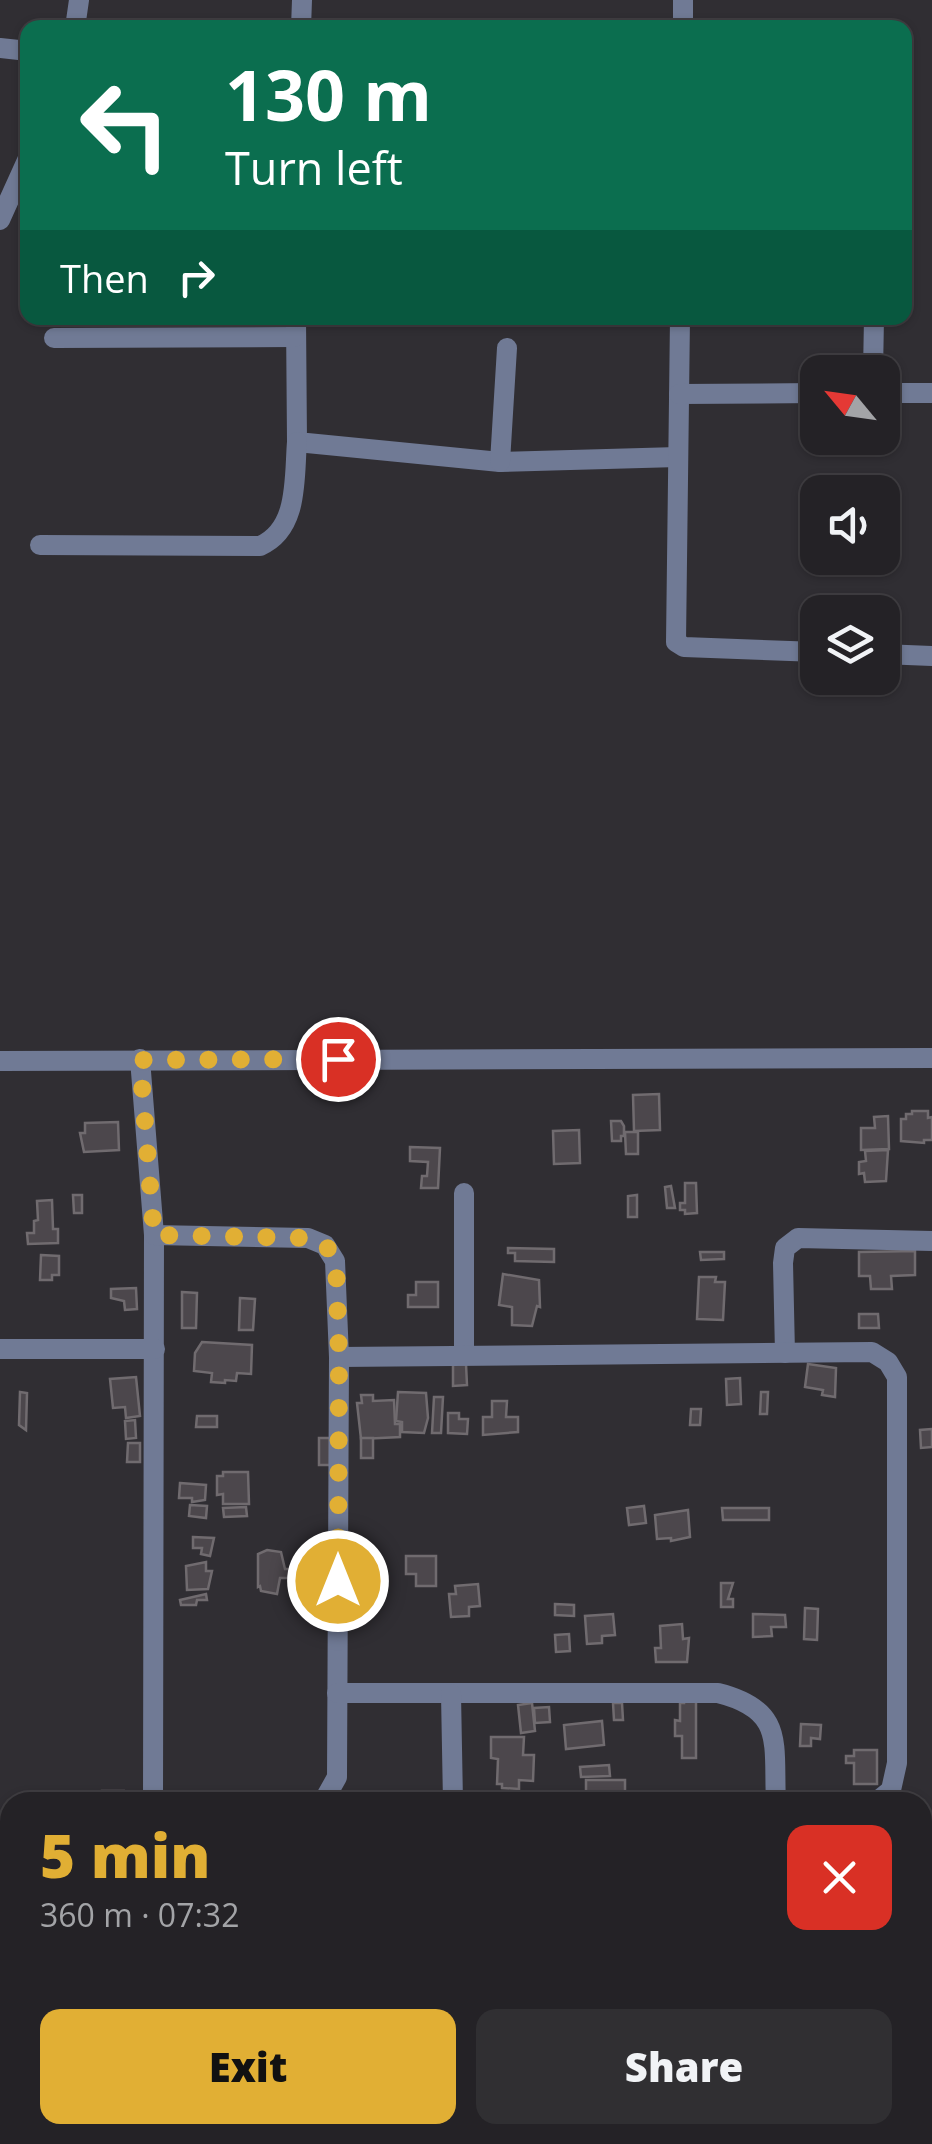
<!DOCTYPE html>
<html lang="en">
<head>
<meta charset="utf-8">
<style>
  :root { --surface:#242226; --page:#302f32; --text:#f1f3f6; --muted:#a3a4a7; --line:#413f43; --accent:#e1af34 }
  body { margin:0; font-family:"Open Sans",sans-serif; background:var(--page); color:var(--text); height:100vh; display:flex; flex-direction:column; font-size:38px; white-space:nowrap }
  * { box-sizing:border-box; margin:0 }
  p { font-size:32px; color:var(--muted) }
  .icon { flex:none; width:55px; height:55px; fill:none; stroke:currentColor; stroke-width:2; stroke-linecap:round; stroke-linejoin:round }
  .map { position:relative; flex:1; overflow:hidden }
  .panel { position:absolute; left:0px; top:1792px; width:932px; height:352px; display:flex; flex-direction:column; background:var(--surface); border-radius:30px 30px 0 0; box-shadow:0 2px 8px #0004,0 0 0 2px var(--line) }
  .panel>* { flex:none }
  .hud { position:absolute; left:20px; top:20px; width:892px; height:305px; border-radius:20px; box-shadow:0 2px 8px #0004,0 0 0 2px var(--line); background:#0b6e4f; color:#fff; overflow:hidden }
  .needle { width:65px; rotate:299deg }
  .tools { position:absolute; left:800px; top:355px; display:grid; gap:20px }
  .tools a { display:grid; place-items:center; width:100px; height:100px; border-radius:20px; background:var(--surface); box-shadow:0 2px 8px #0004,0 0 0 2px var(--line); font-size:50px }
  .pin { position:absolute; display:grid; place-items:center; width:85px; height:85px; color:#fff; margin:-42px; border:5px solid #fff; border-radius:50%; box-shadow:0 2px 10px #0007 }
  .me { position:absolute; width:110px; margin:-55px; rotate:0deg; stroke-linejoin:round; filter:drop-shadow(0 0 8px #0008) }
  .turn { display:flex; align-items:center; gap:35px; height:210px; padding:0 40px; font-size:45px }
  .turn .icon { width:130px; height:130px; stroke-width:2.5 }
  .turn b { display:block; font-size:70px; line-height:85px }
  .then { display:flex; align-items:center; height:95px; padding:0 40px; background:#0003; gap:20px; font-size:38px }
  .round { display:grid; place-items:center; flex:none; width:105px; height:105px; border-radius:20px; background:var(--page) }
  .overview { display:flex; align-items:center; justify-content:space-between; height:170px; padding:0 40px }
  h1 { font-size:60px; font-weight:800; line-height:75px; color:var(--accent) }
  .action { display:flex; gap:20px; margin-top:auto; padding:20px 40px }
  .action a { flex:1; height:115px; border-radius:20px; background:var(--accent); color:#111; font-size:40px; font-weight:800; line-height:115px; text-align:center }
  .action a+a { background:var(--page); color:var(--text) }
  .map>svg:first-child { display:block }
  .building { fill:#4c474c; stroke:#706b6f; stroke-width:2.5 }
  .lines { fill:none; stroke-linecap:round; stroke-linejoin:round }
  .minor { stroke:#707a95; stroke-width:20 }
  .route { stroke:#e1af34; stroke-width:18; stroke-dasharray:0 32.4 }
</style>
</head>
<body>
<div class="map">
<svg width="932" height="2144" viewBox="0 0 932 2144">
  <rect width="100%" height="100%" fill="#302e33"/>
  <!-- building -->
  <g class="building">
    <polygon points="659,1094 660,1130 634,1131 633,1095"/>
    <polygon points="912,1111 928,1111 928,1118 932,1117 932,1140 924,1140 924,1143 901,1141 901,1119 906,1119 906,1114 912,1114"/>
    <polygon points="888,1116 889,1149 861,1150 861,1128 875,1128 874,1117"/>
    <polygon points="611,1121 621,1121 624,1126 624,1136 621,1136 621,1141 612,1141"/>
    <polygon points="118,1122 119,1150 84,1152 80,1133 85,1133 85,1123"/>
    <polygon points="579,1130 580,1163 554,1164 553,1131"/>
    <polygon points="625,1132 638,1132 638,1154 626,1154"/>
    <polygon points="410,1147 440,1148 438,1188 421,1188 422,1176 427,1176 428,1162 410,1161"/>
    <polygon points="888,1150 886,1181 865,1182 864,1173 859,1174 859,1162 866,1161 865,1151"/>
    <polygon points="685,1183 696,1183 697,1213 685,1214 685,1210 680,1210 680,1203 685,1203"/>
    <polygon points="671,1186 675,1208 667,1208 665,1187"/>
    <polygon points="73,1195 82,1195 82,1213 74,1213"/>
    <polygon points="637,1195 637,1217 628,1217 628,1196"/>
    <polygon points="52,1200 53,1229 58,1229 58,1243 28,1244 27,1233 34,1233 34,1221 38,1220 37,1201"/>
    <polygon points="508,1248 554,1249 554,1262 515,1261 515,1253 508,1253"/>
    <polygon points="915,1251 915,1275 891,1276 892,1289 871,1289 870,1276 859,1276 859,1252"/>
    <polygon points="700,1252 724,1252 724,1259 701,1260"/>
    <polygon points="41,1255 59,1256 59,1275 52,1275 52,1280 40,1280"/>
    <polygon points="503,1274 539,1280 540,1307 537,1306 532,1326 512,1325 512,1307 499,1305"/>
    <polygon points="699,1277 716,1277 715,1282 725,1282 723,1320 697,1319"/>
    <polygon points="416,1282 438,1282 438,1307 408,1307 408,1295 416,1295"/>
    <polygon points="136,1288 137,1309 125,1310 124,1301 111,1298 111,1289"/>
    <polygon points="182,1292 197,1293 196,1328 182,1328"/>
    <polygon points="240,1298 255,1299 253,1330 239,1330"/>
    <polygon points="859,1314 878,1314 879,1328 859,1328"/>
    <polygon points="202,1342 252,1345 251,1374 237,1373 236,1381 225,1380 225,1383 211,1382 212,1373 194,1371 195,1353"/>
    <polygon points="453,1364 466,1364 467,1385 453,1386"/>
    <polygon points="808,1364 836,1368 835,1397 822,1395 823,1390 805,1387"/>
    <polygon points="136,1377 140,1416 126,1418 125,1407 113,1408 110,1379"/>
    <polygon points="740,1378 741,1404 727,1405 726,1379"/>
    <polygon points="20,1392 27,1393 26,1430 19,1425"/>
    <polygon points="398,1392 426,1393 428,1418 424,1433 402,1432 402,1422 396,1421"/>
    <polygon points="761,1392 768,1392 767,1414 760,1414"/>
    <polygon points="361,1395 373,1395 373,1401 394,1400 395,1424 400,1424 400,1437 361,1439 357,1403 362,1403"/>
    <polygon points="434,1397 443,1397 441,1433 432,1433"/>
    <polygon points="492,1401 507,1401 506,1417 518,1417 518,1432 483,1435 483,1417 492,1417"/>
    <polygon points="691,1409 701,1409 700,1425 690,1425"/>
    <polygon points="448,1413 459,1413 459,1419 468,1419 467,1434 448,1433"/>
    <polygon points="197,1416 217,1416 217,1427 196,1427"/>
    <polygon points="135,1420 136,1438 126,1439 125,1421"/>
    <polygon points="932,1429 932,1447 921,1448 920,1430"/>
    <rect x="319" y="1438" width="11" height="27"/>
    <rect x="361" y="1438" width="12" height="20"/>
    <polygon points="128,1443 140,1443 140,1462 127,1462"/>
    <polygon points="223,1472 248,1472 249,1504 223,1504 223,1494 217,1495 217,1476 223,1476"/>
    <polygon points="180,1483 206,1485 205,1500 192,1502 192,1498 179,1498"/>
    <polygon points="190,1505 207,1506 206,1518 189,1516"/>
    <polygon points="644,1506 646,1523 629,1525 627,1508"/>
    <polygon points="246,1507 247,1516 224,1517 223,1508"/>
    <polygon points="722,1508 769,1508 769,1520 723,1520"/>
    <polygon points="688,1510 690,1537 671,1541 671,1538 657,1539 655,1515"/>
    <polygon points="193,1537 214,1538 210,1556 201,1554 202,1548 193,1548"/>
    <polygon points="304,1549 324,1550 325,1567 309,1568"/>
    <polygon points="267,1550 281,1552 285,1569 292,1569 292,1578 280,1578 277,1594 261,1591 260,1586 258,1587 258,1554"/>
    <polygon points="406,1556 436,1556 436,1586 416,1586 416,1574 406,1574"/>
    <polygon points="206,1562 206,1571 212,1571 208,1589 187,1590 186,1566"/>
    <polygon points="721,1583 733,1583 728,1599 733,1599 733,1607 721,1607"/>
    <polygon points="478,1584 480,1606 469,1607 469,1616 451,1617 449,1594 456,1594 455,1586"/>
    <polygon points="206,1594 207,1600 197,1600 196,1605 181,1605 180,1600"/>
    <polygon points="555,1604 574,1605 574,1616 555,1615"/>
    <polygon points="805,1608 818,1609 817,1640 804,1639"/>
    <polygon points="613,1614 615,1635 602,1636 602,1643 587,1644 585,1616"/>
    <polygon points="753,1614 785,1615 786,1627 771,1627 772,1636 753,1637"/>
    <polygon points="682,1624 683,1639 689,1638 687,1662 656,1662 655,1648 661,1648 660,1626"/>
    <polygon points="569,1634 570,1651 556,1652 555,1635"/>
    <polygon points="684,1696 696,1696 696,1758 682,1758 682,1736 675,1736 675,1720 680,1721 680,1703 684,1703"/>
    <polygon points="532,1703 535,1731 521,1733 518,1705"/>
    <polygon points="613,1703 622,1703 623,1720 614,1720"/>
    <polygon points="549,1707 550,1722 535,1723 534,1708"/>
    <polygon points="602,1721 604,1745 566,1749 564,1725"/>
    <polygon points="801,1724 821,1725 820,1739 811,1738 811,1746 800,1746"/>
    <polygon points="491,1737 524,1737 523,1755 534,1755 533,1781 519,1780 519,1789 502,1788 502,1784 497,1784 498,1759 491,1758"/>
    <polygon points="854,1750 877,1750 877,1784 854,1784 854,1763 846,1763 846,1756 854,1756"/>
    <polygon points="609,1765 610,1776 581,1777 580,1767"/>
    <rect x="586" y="1780" width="39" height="12"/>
    <polygon points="102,1791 124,1791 127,1801 136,1802 102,1802"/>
    <rect x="0" y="2068" width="10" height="21"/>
    <polygon points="418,2135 441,2135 440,2144 417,2144"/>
  </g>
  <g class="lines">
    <!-- minor -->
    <g class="minor">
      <polyline points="75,28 79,0"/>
      <polyline points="301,28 302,0"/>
      <polyline points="683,28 683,0"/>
      <polyline points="0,48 28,51"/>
      <polyline points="0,220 28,158"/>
      <polyline points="296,318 297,442 500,462 678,457"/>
      <polyline points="680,318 676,642 684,647 818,652"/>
      <polyline points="54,338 295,337"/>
      <polyline points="873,372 874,318"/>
      <polyline points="882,393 932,393"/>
      <polyline points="679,394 818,393"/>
      <polyline points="500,462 507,348"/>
      <path d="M40 545 260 546C299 529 294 478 297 442"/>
      <polyline points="882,654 932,656"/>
      <polyline points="140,1059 154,1235 153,1802"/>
      <polyline points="0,1061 932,1058"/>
      <polyline points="154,1235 308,1238 325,1245 335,1261 339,1357 337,1777 323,1802"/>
      <polyline points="0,1349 155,1349"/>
      <polyline points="785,1353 783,1263 785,1248 798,1238 932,1241"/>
      <polyline points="464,1355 464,1193"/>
      <polyline points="339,1357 872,1352 888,1362 897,1377 897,1763 891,1790 876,1802"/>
      <path d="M337 1693H718C786 1710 773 1744 776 1802"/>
      <polyline points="451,1694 453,1802"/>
      <polyline points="450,2135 450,2144"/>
      <polyline points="909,2135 932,2136"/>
      <polyline points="149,2141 348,2137 348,2144"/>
      <polyline points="890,2144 890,2135"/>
    </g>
  </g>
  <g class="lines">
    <!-- route -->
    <polyline class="route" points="338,1059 140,1060 154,1235 308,1238 325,1244 336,1261 339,1356 338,1581"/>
  </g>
</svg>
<div class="tools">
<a><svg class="needle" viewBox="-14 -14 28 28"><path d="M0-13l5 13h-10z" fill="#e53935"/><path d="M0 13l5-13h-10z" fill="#a3a4a7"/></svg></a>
<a><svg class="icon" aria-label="sound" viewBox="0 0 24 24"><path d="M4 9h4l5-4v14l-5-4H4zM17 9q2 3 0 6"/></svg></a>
<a><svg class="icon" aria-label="layers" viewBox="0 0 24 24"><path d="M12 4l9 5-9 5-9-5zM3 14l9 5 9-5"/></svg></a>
</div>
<div class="pin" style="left:338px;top:1059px;background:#d93025"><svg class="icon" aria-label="arrive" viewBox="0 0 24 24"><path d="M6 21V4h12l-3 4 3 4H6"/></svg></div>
<svg class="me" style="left:338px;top:1581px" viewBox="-20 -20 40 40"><circle r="17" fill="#e1af34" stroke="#fff" stroke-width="3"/><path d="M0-11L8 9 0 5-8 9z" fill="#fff"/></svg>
<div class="hud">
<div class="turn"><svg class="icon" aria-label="left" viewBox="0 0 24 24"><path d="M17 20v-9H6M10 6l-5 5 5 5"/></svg><div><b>130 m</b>Turn left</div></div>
<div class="then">Then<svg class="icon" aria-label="right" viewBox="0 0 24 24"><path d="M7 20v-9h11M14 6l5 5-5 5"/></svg></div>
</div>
<section class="panel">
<div class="overview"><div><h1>5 min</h1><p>360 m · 07:32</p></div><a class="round" style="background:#d93025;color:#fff"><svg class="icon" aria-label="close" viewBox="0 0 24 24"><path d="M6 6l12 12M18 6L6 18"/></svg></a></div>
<div class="action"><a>Exit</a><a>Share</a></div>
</section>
</div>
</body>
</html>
